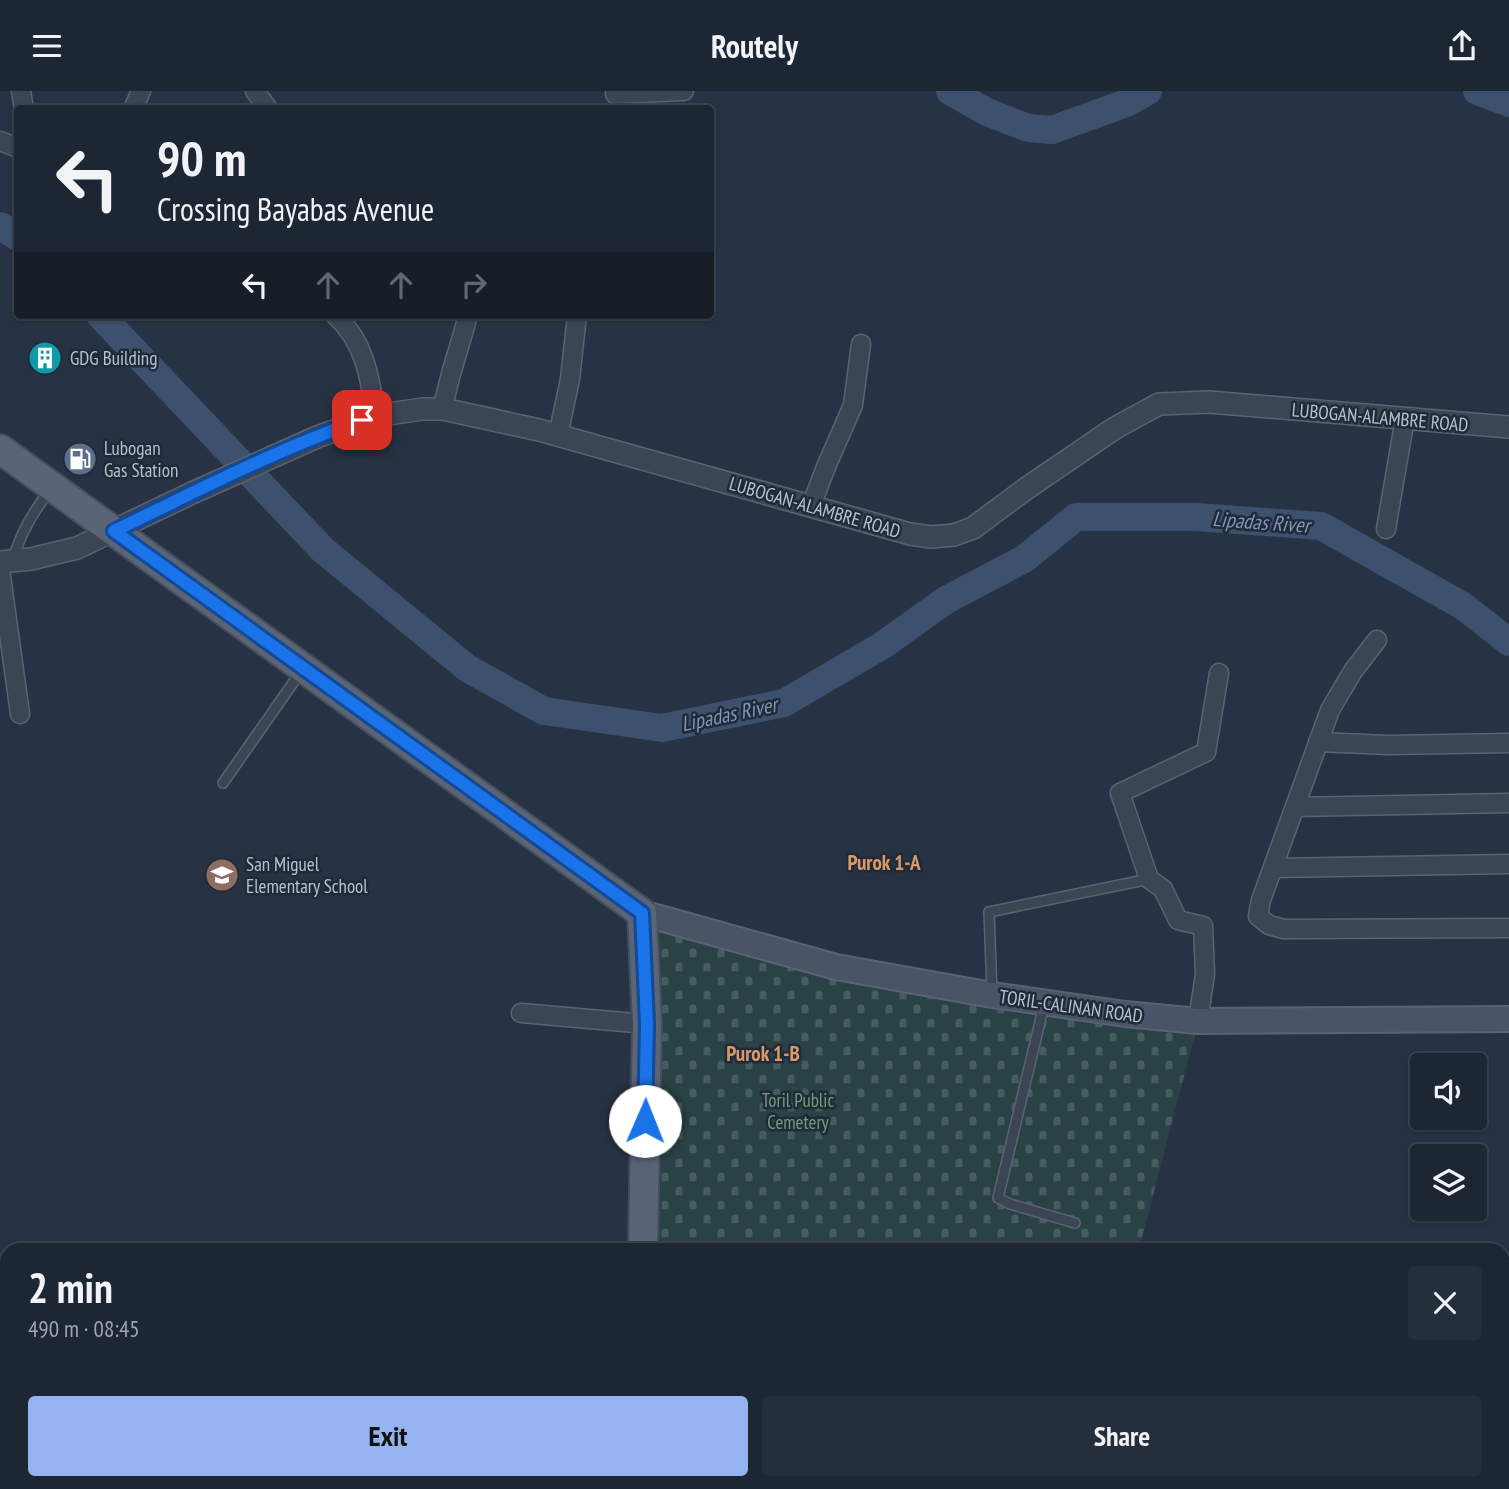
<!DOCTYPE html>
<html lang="en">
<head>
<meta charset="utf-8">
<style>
  :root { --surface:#1d2633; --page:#252e3b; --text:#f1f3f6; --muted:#a0a5ac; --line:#3b434e; --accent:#95b2f1 }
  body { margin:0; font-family:"PT Sans Narrow",sans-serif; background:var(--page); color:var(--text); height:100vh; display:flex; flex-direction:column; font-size:26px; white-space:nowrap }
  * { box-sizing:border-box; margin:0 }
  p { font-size:23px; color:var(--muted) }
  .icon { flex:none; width:38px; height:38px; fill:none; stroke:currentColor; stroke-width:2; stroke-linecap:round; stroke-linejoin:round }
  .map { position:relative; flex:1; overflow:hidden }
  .panel { position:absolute; left:0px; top:1152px; width:1510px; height:247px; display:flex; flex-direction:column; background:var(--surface); border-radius:21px 21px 0 0; box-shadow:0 2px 5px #0004,0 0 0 2px var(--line) }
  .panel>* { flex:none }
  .guide { position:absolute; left:14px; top:14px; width:700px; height:214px; border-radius:7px; box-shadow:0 2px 5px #0004,0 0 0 2px var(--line); background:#1d2633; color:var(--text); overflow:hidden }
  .buttons { position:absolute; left:1410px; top:962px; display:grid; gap:14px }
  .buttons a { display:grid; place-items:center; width:77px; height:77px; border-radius:7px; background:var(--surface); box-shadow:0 2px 5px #0004,0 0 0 2px var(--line); font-size:35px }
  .pin { position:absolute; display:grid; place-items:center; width:60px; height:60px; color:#fff; margin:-30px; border-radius:14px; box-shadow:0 4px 10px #0006 }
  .me { position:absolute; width:77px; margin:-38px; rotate:1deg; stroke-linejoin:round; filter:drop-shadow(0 0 5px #0008) }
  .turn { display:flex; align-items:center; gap:24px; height:147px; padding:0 28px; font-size:32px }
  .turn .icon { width:91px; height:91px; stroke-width:2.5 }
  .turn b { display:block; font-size:49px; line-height:60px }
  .lanes { display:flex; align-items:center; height:66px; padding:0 28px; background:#0003; justify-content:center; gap:35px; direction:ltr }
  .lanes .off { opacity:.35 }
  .round { display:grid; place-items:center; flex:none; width:74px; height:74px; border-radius:7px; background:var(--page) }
  .summary { display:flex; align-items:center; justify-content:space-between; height:119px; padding:0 28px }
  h1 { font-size:42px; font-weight:700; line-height:52px }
  .primary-button { display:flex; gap:14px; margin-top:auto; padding:14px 28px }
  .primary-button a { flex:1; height:80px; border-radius:7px; background:var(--accent); color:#111; font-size:28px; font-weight:700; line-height:80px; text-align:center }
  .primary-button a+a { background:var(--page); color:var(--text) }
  header { display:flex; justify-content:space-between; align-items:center; height:91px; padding:0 28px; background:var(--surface); font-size:32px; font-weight:700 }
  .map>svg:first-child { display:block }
  .cemetery { fill:url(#cemetery-stones) }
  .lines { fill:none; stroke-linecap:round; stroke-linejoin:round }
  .river { stroke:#3d506d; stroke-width:28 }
  .service-casing { stroke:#5a6371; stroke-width:12 }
  .minor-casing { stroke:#5a6371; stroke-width:21 }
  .tertiary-casing { stroke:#5a6371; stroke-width:24 }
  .secondary-casing { stroke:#5a6371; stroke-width:28 }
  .primary-casing { stroke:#454e5d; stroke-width:32 }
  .service { stroke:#3b4554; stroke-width:9 }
  .minor { stroke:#3b4554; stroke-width:18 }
  .tertiary { stroke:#3b4554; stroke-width:21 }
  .secondary { stroke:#495467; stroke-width:24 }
  .primary { stroke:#5a6474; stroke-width:28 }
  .route-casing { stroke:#114b97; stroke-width:18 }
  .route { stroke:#1a73e8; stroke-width:12 }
  .labels { text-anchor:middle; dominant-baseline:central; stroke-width:5; stroke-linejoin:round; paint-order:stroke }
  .poi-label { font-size:19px; fill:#b9c0cd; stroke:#202a39; text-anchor:start }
  .street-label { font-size:19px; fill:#b9c0cd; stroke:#202a39 }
  .park-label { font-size:19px; fill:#709e7b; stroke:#202a39 }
  .water-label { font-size:21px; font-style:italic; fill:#8096b4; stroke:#202a39 }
  .neighbourhood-label { font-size:21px; font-weight:bold; fill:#d99a68; stroke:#202a39 }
</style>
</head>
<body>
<header><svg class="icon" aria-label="menu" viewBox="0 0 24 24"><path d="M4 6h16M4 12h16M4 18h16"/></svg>Routely<svg class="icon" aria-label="share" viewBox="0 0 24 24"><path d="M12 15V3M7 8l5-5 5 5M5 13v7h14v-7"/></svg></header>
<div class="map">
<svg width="1509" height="1398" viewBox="0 0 1509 1398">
  <defs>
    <pattern id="cemetery-stones" width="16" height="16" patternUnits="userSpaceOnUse" patternTransform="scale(1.75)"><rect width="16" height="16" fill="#294245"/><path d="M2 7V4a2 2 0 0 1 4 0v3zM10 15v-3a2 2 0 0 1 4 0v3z" fill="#465c5f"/></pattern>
  </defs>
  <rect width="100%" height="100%" fill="#273344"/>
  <!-- cemetery -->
  <g class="cemetery">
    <polygon points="654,831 810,881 1019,923 1195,943 1139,1158 657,1158 658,1032"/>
    <polygon points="656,1391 1244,1391 1243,1398 656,1398"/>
  </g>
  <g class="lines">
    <!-- river -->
    <g class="river">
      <polyline points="950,0 987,21 1028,37 1052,39 1129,11 1148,0"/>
      <polyline points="1477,0 1509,12"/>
      <polyline points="0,135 18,146"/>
      <polyline points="100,224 323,459 467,577 544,620 662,637 784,612 883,554 946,509 1024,468 1076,426 1196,426 1321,435 1463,515 1509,551"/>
    </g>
    <defs>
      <g id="service">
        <path d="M13 469C20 442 34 421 50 398"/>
        <polyline points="223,692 302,579"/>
        <polyline points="992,903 989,821 1149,788"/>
        <polyline points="1044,914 998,1107 1010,1113 1075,1132"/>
        <polyline points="1327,1398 1330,1391"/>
      </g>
      <g id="minor">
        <polyline points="21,0 24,18"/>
        <polyline points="255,0 268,18"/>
        <polyline points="615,3 684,0"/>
        <polyline points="133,18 141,0"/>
        <polyline points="0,50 18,57"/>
        <path d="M335 224C365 251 370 287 376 325"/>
        <path d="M443 318C448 286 460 256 468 224"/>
        <polyline points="558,345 570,288 577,224"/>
        <polyline points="811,415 826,376 853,314 861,253"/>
        <polyline points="1386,438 1405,327"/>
        <polyline points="0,478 20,623"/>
        <polyline points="1377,549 1353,580 1330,619 1261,809 1258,825 1269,834 1284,838 1509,837"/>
        <polyline points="1318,651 1388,654 1509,652"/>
        <polyline points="1295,716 1509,712"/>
        <polyline points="1274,777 1509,773"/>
        <polyline points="521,922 647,933"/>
        <polyline points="1198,930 1205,883 1203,835 1178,829 1163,798 1149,788 1120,702 1206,661 1219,582"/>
      </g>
      <polyline id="tertiary" points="0,471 31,468 77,457 192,402 317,346 376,325 422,318 443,318 539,339 910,443 931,446 954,444 973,437 1027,397 1115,337 1159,313 1209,311 1509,336"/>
      <polyline id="secondary" points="642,822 836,876 992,904 1125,923 1198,930 1509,928"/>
      <g id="primary">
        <polyline points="0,358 642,822 647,933 643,1158"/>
        <polyline points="638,1398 639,1391"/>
      </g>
    </defs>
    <!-- service casing -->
    <use href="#service" class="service-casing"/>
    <!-- minor casing -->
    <use href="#minor" class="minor-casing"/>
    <!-- tertiary casing -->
    <use href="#tertiary" class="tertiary-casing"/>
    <!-- secondary casing -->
    <use href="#secondary" class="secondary-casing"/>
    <!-- primary casing -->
    <use href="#primary" class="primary-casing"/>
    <!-- service -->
    <use href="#service" class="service"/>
    <!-- minor -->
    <use href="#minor" class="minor"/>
    <!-- tertiary -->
    <use href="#tertiary" class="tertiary"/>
    <!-- secondary -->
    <use href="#secondary" class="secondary"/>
    <!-- primary -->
    <use href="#primary" class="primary"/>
  </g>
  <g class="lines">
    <defs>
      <path id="route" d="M362 329C277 358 195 401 114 440L642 822 647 933 645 1030"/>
    </defs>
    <!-- route casing -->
    <use href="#route" class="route-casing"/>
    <!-- route -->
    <use href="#route" class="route"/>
  </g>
  <!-- icons -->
  <defs>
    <symbol id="building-disc" viewBox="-11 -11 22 22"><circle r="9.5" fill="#0f9aa8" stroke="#202a39"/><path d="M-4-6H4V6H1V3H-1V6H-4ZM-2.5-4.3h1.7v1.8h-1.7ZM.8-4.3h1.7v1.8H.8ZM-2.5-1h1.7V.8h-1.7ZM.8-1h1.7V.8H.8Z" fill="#fff"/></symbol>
    <symbol id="fuel-disc" viewBox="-11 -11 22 22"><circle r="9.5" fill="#5c6f8a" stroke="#202a39"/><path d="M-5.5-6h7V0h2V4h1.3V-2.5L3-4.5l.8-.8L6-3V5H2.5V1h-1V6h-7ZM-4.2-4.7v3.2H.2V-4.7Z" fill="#fff"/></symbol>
    <symbol id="school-disc" viewBox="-11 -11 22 22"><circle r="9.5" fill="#8d6e63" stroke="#202a39"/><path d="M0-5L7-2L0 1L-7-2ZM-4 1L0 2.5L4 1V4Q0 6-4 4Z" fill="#fff"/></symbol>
  </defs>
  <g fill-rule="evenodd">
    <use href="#building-disc" x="26" y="248" width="38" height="38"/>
    <use href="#fuel-disc" x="61" y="349" width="38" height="38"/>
    <use href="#school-disc" x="203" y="765" width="38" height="38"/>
  </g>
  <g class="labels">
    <!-- poi labels -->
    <g class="poi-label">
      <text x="70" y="267">GDG Building</text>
      <text x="104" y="357">Lubogan<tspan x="104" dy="22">Gas Station</tspan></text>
      <text x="246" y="773">San Miguel<tspan x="246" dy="22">Elementary School</tspan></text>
    </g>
    <!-- street labels -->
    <g class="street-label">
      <text transform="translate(1380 326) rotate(5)">LUBOGAN-ALAMBRE ROAD</text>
      <text transform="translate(815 416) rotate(16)">LUBOGAN-ALAMBRE ROAD</text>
      <text transform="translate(1071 915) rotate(8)">TORIL-CALINAN ROAD</text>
    </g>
    <!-- park labels -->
    <g class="park-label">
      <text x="798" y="1009">Toril Public<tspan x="798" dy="22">Cemetery</tspan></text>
    </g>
    <!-- water labels -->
    <g class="water-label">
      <text transform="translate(1261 431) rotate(4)">Lipadas River</text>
      <text transform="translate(729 623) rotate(-12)">Lipadas River</text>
    </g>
    <!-- neighbourhood labels -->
    <g class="neighbourhood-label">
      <text x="884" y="771">Purok 1-A</text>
      <text x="763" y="962">Purok 1-B</text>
    </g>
  </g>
</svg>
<div class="buttons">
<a><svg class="icon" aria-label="sound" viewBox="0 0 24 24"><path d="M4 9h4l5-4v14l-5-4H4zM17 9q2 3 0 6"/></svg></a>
<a><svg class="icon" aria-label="layers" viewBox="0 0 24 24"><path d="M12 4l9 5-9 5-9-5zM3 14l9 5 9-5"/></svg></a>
</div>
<div class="pin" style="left:362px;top:329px;background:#d93025"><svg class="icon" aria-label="arrive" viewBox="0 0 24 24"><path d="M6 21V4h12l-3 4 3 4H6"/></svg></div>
<svg class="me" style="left:645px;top:1030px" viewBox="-20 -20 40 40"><circle r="19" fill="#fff"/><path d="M0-13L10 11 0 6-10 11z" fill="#1a73e8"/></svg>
<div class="guide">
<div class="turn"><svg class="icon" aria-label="left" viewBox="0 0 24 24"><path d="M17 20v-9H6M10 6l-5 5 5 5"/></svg><div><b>90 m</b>Crossing Bayabas Avenue</div></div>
<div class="lanes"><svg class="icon" aria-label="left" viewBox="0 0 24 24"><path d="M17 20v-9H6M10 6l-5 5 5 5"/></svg><svg class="icon off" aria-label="ahead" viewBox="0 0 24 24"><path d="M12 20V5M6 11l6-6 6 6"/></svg><svg class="icon off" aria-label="ahead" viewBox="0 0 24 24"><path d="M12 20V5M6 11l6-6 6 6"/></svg><svg class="icon off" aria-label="right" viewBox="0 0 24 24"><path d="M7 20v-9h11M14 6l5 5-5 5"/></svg></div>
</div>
<section class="panel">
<div class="summary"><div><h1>2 min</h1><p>490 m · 08:45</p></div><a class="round"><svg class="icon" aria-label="close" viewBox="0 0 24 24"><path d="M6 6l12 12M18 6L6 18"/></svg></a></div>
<div class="primary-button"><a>Exit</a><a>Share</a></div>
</section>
</div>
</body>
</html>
